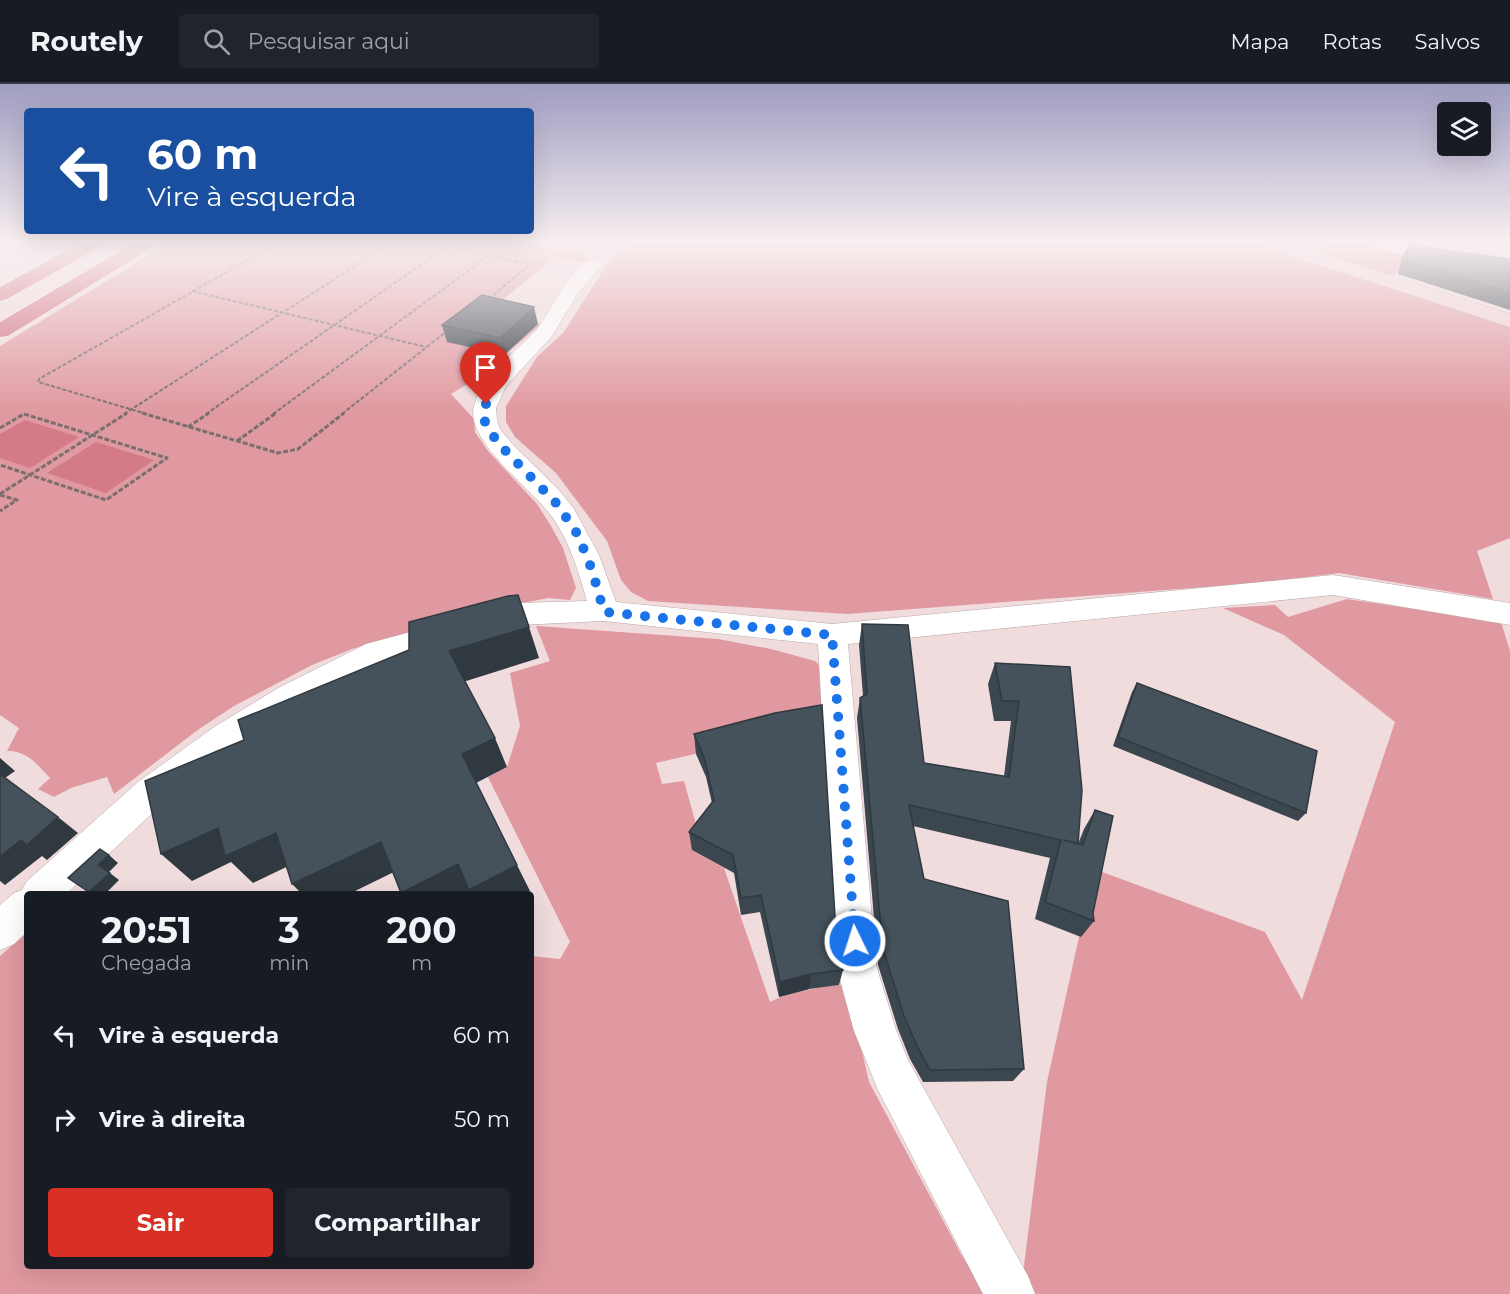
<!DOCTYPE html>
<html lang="pt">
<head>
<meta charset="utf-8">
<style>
  :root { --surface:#171b24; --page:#20242c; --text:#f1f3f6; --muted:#9ea1a6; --line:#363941; --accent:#d93025 }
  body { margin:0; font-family:Montserrat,sans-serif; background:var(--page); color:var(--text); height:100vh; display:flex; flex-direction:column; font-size:22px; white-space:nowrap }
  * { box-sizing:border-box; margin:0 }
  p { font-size:20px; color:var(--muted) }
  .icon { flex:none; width:33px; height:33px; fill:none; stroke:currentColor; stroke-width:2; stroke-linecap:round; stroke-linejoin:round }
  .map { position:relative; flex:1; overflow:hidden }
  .side { position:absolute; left:24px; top:807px; width:510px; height:378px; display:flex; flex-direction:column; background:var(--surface); border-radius:6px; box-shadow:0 6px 24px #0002 }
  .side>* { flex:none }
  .guide { position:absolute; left:24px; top:24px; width:510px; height:126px; border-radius:6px; box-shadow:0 6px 24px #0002; background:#1a4fa0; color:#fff; overflow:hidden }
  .buttons { position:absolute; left:1437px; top:18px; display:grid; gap:12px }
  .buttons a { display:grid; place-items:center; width:54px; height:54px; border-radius:6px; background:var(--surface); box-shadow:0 6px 24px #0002; font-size:30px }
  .pin { position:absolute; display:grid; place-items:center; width:51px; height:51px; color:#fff; margin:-62px -26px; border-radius:50% 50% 50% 0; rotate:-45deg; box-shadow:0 0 6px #0007 }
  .pin .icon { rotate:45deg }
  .me { position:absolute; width:66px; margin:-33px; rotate:356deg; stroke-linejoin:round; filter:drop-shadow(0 0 4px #0008) }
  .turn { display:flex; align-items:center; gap:21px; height:126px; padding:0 24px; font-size:27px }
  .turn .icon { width:78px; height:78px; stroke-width:2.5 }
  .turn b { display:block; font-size:42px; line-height:51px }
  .eta { display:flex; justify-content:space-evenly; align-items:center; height:102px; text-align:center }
  .eta b { font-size:36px; font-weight:700; line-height:42px }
  .cta { display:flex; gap:12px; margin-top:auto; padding:12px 24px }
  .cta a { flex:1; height:69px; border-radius:6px; background:var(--accent); color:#fff; font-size:24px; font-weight:700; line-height:69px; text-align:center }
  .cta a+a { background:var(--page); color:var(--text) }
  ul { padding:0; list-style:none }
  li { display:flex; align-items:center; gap:18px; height:84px; padding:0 24px }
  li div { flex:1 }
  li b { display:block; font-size:22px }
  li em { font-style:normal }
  header { display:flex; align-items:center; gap:36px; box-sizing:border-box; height:84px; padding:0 30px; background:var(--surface); border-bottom:2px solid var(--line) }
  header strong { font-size:28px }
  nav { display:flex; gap:33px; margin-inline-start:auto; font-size:21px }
  .search { width:420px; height:54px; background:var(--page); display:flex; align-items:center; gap:15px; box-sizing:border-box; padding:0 21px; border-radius:6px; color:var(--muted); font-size:22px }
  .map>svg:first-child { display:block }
  .green { fill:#e099a0 }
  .water { fill:#d37b86 }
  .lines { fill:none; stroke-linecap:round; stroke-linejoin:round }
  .street-casing { stroke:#b9a6a7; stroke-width:1 }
  .secondary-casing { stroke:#b9a6a7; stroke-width:1 }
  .highway-casing { stroke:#fff; stroke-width:1 }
  .path-far1 { stroke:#7b6e6f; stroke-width:2; stroke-dasharray:4 2; stroke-linecap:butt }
  .path { stroke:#7b6e6f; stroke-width:3; stroke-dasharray:5 2; stroke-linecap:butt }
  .street { fill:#fff; fill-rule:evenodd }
  .secondary { fill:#f1d3d7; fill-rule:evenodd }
  .highway { fill:#d16b79; fill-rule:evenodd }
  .wall { fill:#3b464e }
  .shaded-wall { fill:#303940 }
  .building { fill:#45515b; stroke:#303940; stroke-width:1.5 }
  .route { stroke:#1a73e8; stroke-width:10; stroke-dasharray:0 18 }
</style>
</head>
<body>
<header>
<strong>Routely</strong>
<div class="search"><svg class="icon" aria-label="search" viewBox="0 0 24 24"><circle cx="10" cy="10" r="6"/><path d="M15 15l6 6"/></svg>Pesquisar aqui</div>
<nav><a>Mapa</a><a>Rotas</a><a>Salvos</a></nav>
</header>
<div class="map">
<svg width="1510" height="1210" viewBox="0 0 1510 1210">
  <rect width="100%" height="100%" fill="#f0dbdd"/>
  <!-- green -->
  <g class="green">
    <path d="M169 159H512L562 168 570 163 584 169 586 175 584 178 521 166 555 174 487 228 541 241 480 292 451 310 474 335 475 348 488 367 537 420 551 442 563 464 576 504 570 516 548 514 474 529 352 565 312 581 234 622 199 645 114 710 107 693 71 704 54 713 38 705 50 694C37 680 26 666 7 667L19 644 0 631V262Z"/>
    <polygon points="627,159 1258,159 1510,241 1510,454 1477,467 1493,515 1339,489 1258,499 847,530 648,517 631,508 621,496 607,457 556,389 515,353 506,338 506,322 537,273 564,248 609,177 631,160"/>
    <polygon points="1333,159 1364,159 1414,174 1392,192 1318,168"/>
    <polygon points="1347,515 1501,538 1510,567 1510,1210 1034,1210 1023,1190 1047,998 1094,785 1265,848 1302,916 1395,638 1284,551 1223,524 1275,521 1288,533"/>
    <path d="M536 542 718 555 771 565 815 577 828 591 824 640 656 679 662 700 684 697 700 755 692 766 724 784 770 918C796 905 825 903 853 899L856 940 869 998 961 1170 985 1210H0V872L27 848V1182H531V872L560 875 570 858 488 693 507 683 520 642 510 589 550 577Z"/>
  </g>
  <!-- water -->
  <g class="water">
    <polygon points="25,336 79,353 30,384 0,374 0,350"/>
    <polygon points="96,358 154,376 106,409 47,389"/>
  </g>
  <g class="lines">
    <defs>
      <g id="street">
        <polygon points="1371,159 1398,159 1424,166 1510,176 1510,188 1423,176 1374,163"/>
        <path d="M593 175 600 177 602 181 576 212 552 252 506 302 496 324 497 336 500 345 514 362 558 405 574 425 599 471 616 518 832 540 1333 491 1510 519V541L1333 511 848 560 876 881 896 946 908 976 1028 1192 1035 1210H983L878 1006 854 947 836 881 818 560 604 537 518 541 386 577 300 622 238 661 162 720 66 810H27V848L14 860 0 866V821L14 809 22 806 26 798 138 698 214 643 278 604 366 560 518 519 587 517C579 490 571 461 555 437 537 408 464 358 474 322 483 289 516 269 537 245 553 226 568 182 593 175Z"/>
      </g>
      <polygon id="secondary" points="1262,159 1288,159 1510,230 1510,243 1264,163"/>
      <g id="highway">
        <polygon points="80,159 102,159 100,163 7,215 0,217 0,203"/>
        <polygon points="134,159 155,159 153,163 8,252 0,253 0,238"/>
      </g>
    </defs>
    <!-- street casing -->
    <use href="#street" class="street-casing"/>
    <!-- secondary casing -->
    <use href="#secondary" class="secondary-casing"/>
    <!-- highway casing -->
    <use href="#highway" class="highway-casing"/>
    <!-- path-far1 -->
    <g class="path-far1">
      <polyline points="432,159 530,180 489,215"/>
      <polyline points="192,207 426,263"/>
      <polyline points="124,330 391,159"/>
      <polyline points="147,330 38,298 39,295 278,159"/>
      <polyline points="206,330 448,162"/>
      <polyline points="273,330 491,170"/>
      <polyline points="342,330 447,247"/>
    </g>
    <!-- path -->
    <g class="path">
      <polyline points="142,329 278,369 298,365 344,329"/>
      <polyline points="188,343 209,329"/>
      <polyline points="0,344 24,330 167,374 106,416 0,381"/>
      <polyline points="237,357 276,329"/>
      <polyline points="0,410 127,329"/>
      <polyline points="0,411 17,416 0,427"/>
    </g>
    <!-- street -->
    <use href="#street" class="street"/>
    <!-- secondary -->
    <use href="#secondary" class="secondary"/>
    <!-- highway -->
    <use href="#highway" class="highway"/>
  </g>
  <!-- wall -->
  <g class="wall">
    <polygon points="1410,159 1431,164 1510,175 1510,226 1398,190 1402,173"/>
    <polygon points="538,240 504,271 447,258 442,241"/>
    <polygon points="862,540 924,679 1004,692 1011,637 994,637 988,600 995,579 1070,583 1078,760 1084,745 1095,726 1093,829 1094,837 1081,853 1035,835 1050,774 913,742 924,795 1024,985 1013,997 923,998 910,975 898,945 878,881 857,634 860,614 863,612 859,561"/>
    <polygon points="1137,599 1306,729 1298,737 1113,662 1132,608"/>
    <polygon points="694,650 837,865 843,886 839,901 809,905 779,913 760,828 741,831 734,789 692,766 689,748 712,719 706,693 696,670"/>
  </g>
  <!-- shaded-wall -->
  <g class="shaded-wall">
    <polygon points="534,223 538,240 504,271 500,254"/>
    <polygon points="529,543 539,574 463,598 449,567"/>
    <polygon points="495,654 507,683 476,699 462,670"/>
    <polygon points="0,674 15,687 5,694 0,690"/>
    <polygon points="58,733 78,749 47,776 42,772 5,801 0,797 0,773 21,756"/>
    <polygon points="218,744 276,749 301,776 253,799 231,778 192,797 161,770"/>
    <polygon points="381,758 400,785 349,810 302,810 292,800"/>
    <polygon points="109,771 118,779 108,789 98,781"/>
    <polygon points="458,780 517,781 530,807 525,810 472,810 470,808 467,810 402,810 401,809"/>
    <polygon points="110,789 119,796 105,810 91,810 89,808"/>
    <polygon points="811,890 809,905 779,913 780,898"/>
  </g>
  <!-- building -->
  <g class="building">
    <polygon points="1410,159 1431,164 1510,175 1510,209 1406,176"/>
    <polygon points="482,211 534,223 500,254 442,241"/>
    <polygon points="518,511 529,543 449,567 495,654 462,670 517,781 469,806 458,780 401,809 381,758 292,800 276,749 225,772 218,744 161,770 145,697 244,656 238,636 409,566 409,538 508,512"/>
    <polygon points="862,540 908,541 924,679 1009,693 1019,617 1002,617 995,579 1070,583 1082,706 1078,760 1064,756 1083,761 1095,726 1113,732 1093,829 1094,837 1045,818 1061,756 909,721 924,795 1008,817 1024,985 930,986 917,962 904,932 883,865 860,614 867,610"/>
    <polygon points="1137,599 1317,667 1306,729 1118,653"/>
    <polygon points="822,621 837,865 843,886 811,890 780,898 761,811 741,814 733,771 689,748 714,716 704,673 694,650 775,629"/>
    <polygon points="0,690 58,733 27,761 21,756 0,773"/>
    <polygon points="100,765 109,771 98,781 110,789 89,808 68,794"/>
  </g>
  <!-- sky -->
  <linearGradient id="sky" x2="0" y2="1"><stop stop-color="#9f9dc1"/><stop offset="0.48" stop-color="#f8eff0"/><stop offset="1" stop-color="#f8eff0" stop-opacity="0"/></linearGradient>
  <rect width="1510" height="328" fill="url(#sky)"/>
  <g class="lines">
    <!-- route -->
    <polyline class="route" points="486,320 484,336 497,358 557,420 578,451 592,486 604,528 832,551 855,857"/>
  </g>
</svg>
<div class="buttons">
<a><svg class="icon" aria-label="layers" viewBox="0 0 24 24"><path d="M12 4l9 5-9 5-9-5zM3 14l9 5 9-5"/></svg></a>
</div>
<div class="pin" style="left:486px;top:320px;background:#d93025"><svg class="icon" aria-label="arrive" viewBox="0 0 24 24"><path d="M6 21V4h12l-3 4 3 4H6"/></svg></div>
<svg class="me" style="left:855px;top:857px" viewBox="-20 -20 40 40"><circle r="17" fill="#1a73e8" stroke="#fff" stroke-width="3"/><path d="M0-11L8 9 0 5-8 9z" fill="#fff"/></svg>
<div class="guide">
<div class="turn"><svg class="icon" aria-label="left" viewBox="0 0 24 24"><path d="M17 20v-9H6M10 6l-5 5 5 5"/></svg><div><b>60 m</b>Vire à esquerda</div></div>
</div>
<section class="side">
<div class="eta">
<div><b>20:51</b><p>Chegada</p></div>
<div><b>3</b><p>min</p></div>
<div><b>200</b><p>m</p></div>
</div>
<ul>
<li><svg class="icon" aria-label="left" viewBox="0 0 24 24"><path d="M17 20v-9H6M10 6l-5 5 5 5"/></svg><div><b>Vire à esquerda</b></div><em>60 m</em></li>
<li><svg class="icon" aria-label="right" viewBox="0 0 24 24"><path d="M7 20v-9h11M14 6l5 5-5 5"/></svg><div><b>Vire à direita</b></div><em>50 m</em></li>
</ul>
<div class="cta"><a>Sair</a><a>Compartilhar</a></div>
</section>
</div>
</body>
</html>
